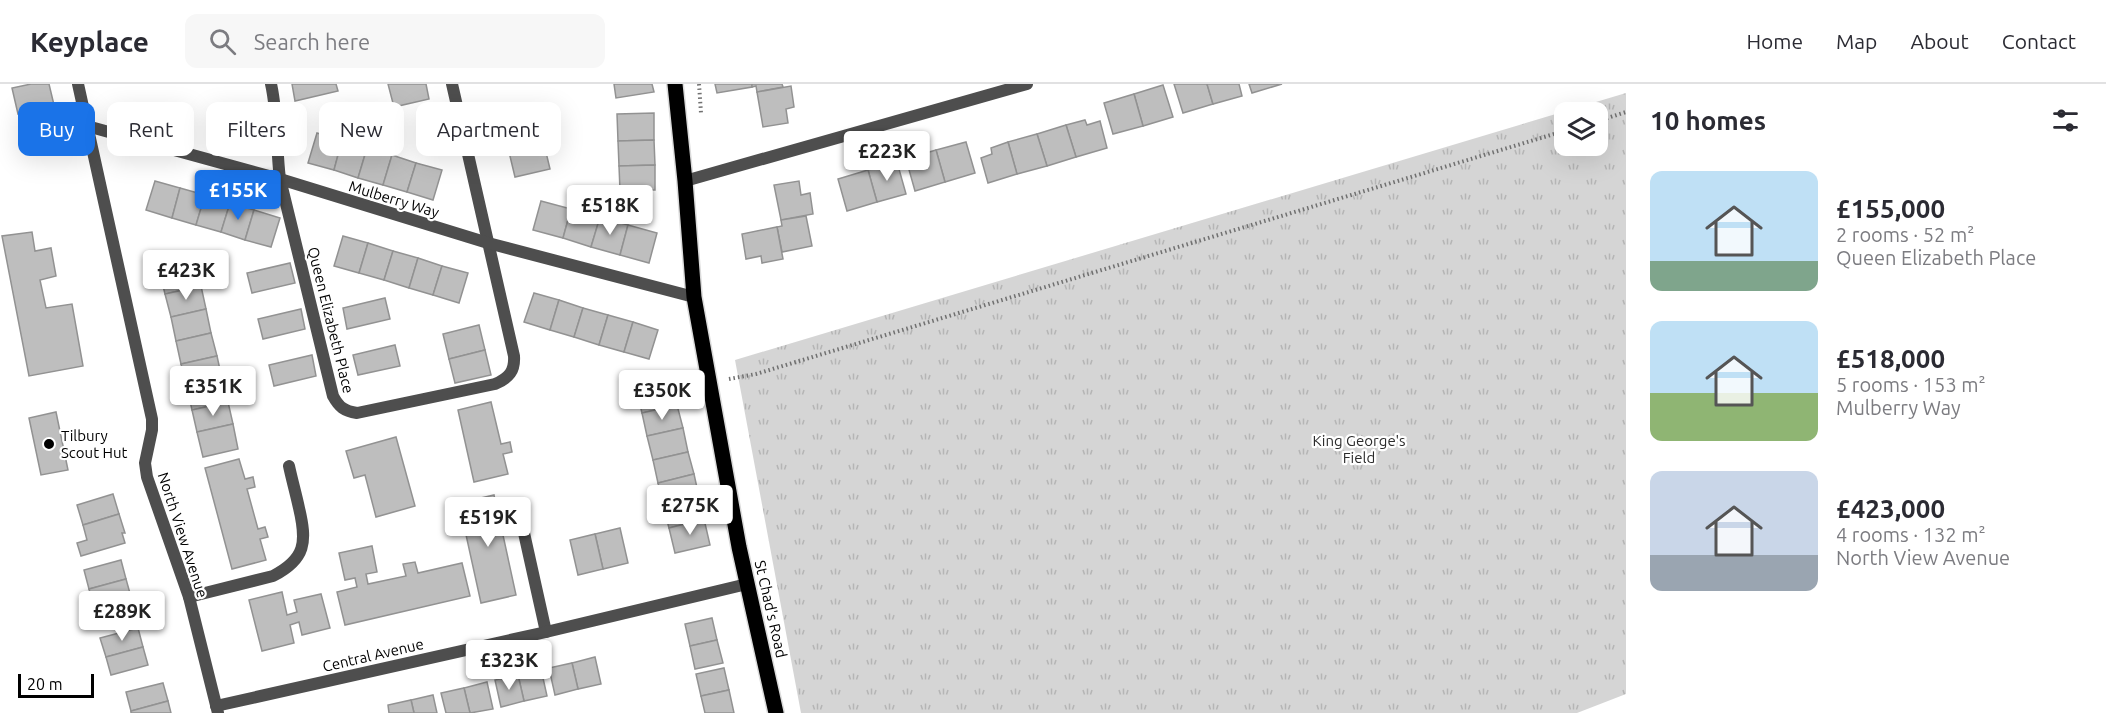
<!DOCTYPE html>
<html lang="en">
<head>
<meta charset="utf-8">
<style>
	body { margin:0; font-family:Ubuntu,sans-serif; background:#f7f7f7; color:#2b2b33; height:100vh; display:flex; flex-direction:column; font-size:22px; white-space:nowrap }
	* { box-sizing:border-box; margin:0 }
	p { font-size:20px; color:#7c7c81 }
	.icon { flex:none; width:33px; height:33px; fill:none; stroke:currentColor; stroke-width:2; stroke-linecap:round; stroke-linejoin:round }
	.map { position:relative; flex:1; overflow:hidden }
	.panel { display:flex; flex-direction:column; background:#fff; width:480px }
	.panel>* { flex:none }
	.guide { position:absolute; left:18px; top:18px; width:570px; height:54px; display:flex; gap:12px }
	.tools { position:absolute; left:1554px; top:18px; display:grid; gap:12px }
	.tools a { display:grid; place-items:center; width:54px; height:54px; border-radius:12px; background:#fff; box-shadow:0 6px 24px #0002; font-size:30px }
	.scale { position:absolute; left:18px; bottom:15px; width:76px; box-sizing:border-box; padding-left:6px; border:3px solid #000; border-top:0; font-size:16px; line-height:21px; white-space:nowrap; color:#000; -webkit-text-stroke:4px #fff; paint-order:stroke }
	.price { position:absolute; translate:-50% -51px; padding:0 14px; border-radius:6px; background:#fff; color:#222; font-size:20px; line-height:39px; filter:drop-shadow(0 2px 3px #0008) }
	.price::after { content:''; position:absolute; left:50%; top:36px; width:18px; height:14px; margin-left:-9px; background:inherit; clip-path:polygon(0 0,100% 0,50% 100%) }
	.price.selected { background:#1a73e8; color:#fff }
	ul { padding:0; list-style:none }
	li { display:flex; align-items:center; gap:18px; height:150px; padding:0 24px }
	li span { display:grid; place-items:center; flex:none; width:168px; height:120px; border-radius:12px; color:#555 }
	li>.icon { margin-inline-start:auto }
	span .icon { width:72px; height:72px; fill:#fffc; stroke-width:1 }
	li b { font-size:26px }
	h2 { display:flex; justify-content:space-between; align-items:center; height:72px; padding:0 24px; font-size:26px }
	.chip { padding:0 21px; border-radius:12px; background:#fff; box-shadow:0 6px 24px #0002; font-size:21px; line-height:54px }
	.chip.selected { background:#1a73e8; color:#fff }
	header { display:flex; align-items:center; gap:36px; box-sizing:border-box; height:84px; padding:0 30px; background:#fff; border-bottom:2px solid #e1e1e2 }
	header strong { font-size:28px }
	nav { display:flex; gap:33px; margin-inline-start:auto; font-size:21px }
	.search { width:420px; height:54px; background:#f7f7f7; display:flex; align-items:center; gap:15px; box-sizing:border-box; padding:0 21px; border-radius:12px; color:#7c7c81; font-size:22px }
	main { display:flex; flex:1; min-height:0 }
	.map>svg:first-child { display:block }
	.park { fill:url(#park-tufts); fill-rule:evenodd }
	.building { fill:#bebebe; stroke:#929292; stroke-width:1.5 }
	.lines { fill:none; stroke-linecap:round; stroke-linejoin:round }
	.primary-casing { stroke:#dbdbdb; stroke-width:18 }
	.path { stroke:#707070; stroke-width:4; stroke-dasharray:1.5 3; stroke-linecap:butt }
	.service { stroke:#4e4e4e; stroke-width:12 }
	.minor { stroke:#4e4e4e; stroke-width:12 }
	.primary { stroke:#000; stroke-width:15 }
	.poi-dot { fill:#000; stroke:#fff; stroke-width:2 }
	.labels { text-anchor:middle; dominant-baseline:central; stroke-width:4.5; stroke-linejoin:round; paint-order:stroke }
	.street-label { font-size:15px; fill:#000; stroke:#fff }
	.poi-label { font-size:15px; fill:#000; stroke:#fff; text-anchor:start }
	.park-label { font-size:15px; fill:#2c2c2c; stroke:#fff }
</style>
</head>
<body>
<header>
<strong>Keyplace</strong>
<div class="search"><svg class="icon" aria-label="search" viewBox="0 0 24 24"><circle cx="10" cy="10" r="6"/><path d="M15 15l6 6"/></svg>Search here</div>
<nav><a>Home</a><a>Map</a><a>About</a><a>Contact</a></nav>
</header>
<main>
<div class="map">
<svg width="1626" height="629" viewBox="0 0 1626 629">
	<defs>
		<pattern id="park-tufts" width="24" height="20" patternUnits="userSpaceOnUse" patternTransform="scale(1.5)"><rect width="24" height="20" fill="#d5d5d5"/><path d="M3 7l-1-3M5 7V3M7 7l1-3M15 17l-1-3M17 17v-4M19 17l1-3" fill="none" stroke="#b5b5b5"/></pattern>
	</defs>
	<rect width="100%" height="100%" fill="#fff"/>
	<!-- park -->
	<path class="park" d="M1626,9V610L1577,629H801L735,276ZM1564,28H1598V62H1564Z"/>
	<!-- building -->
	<g class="building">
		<path d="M31,0H49L54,21L18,30L12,4Z"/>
		<path d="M292,0H336L338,7L295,17Z"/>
		<path d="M388,0H426L429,15L394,23Z"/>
		<path d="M614,0H652L654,8L616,14Z"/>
		<path d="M715,0H752V3L717,9Z"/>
		<path d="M752,0H782L783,3L757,8L756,2L752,3Z"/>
		<path d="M1174,0H1207L1213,20L1183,29Z"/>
		<path d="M1207,0H1239L1242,12L1213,20Z"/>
		<path d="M1249,0H1282L1252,9Z"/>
		<path d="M1163,1L1173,33L1143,42L1134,10Z"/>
		<path d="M791,2L794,23L786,25L788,39L763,43L757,8Z"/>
		<path d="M1134,10L1143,42L1113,50L1104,19Z"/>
		<path d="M654,29V56L618,57L617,30Z"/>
		<path d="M539,35L544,60L509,68L503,43Z"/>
		<path d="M1085,36L1087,41L1100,37L1107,64L1076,73L1066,41Z"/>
		<path d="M1066,41L1076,73L1047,82L1037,50Z"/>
		<path d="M317,49L342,56L334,86L308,79Z"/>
		<path d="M1037,50L1047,82L1017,90L1008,58Z"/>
		<path d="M342,56L367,64L358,94L334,86Z"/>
		<path d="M654,56L655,81L619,82L618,57Z"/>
		<path d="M966,58L975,89L945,98L936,66Z"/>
		<path d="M1008,58L1017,90L988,99L981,74L992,70L991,64Z"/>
		<path d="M544,60L550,85L515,93L509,68Z"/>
		<path d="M367,64L392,71L383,101L358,94Z"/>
		<path d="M936,66L945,98L915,107L906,75Z"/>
		<path d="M392,71L416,79L407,108L383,101Z"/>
		<path d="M897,78L906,110L877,118L868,86Z"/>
		<path d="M416,79L442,86L433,116L407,108Z"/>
		<path d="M655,81V106H620L619,82Z"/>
		<path d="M868,86L877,118L847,127L838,95Z"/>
		<path d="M155,97L180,104L172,134L146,126Z"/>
		<path d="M799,97L801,111L810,109L813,130L781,136L774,101Z"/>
		<path d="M180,104L205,111L196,141L172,134Z"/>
		<path d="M205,111L230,119L221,148L196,141Z"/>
		<path d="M541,117L571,125L563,154L533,146Z"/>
		<path d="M230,119L254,126L245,156L221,148Z"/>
		<path d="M571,125L600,133L591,163L563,154Z"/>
		<path d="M254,126L280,134L271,163L245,156Z"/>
		<path d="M806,132L812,162L782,168L777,143L782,142L781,136Z"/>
		<path d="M600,133L628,141L620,171L591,163Z"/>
		<path d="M628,141L657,149L649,179L620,171Z"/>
		<path d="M777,143L783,175L762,179L761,172L746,175L742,150Z"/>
		<path d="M32,148L35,167L51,164L56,192L40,196L46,224L72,220L83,282L29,292L2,152Z"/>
		<path d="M343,152L368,159L359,189L334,182Z"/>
		<path d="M368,159L393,167L384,196L359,189Z"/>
		<path d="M393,167L418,174L409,204L384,196Z"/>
		<path d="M418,174L442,182L433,211L409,204Z"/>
		<path d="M195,177L201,202L165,210L159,185Z"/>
		<path d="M290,179L295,199L252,209L247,189Z"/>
		<path d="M442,182L468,189L459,219L433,211Z"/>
		<path d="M201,202L206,225L171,233L165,210Z"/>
		<path d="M534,209L559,216L550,246L524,238Z"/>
		<path d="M385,214L390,235L347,245L343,224Z"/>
		<path d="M559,216L583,224L574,253L550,246Z"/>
		<path d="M583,224L608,231L599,261L574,253Z"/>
		<path d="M206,225L211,249L176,257L171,233Z"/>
		<path d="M301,225L305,245L263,255L258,235Z"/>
		<path d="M608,231L633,238L624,268L599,261Z"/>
		<path d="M633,238L658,246L649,275L624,268Z"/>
		<path d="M479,241L485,266L449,275L443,250Z"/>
		<path d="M211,249L217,272L181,280L176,257Z"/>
		<path d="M395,261L400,282L358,291L353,271Z"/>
		<path d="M485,266L491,291L455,299L449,275Z"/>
		<path d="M312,271L316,292L274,302L269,281Z"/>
		<path d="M217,272L222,295L187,303L181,280Z"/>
		<path d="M222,295L228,318L192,326L187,303Z"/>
		<path d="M672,296L677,321L642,329L636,304Z"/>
		<path d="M228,318L233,340L197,348L192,326Z"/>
		<path d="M491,318L501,360L510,358L512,368L503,370L508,390L474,398L458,326Z"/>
		<path d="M677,321L683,344L647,352L642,329Z"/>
		<path d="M56,328L68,386L41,391L29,334Z"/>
		<path d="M233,340L238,365L203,373L197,348Z"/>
		<path d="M683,344L688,368L653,376L647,352Z"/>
		<path d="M396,353L415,422L376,433L365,391L354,394L346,367Z"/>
		<path d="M688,368L694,390L658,399L653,376Z"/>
		<path d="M239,375L245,395L253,393L255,403L247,405L258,445L265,443L268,453L260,455L266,476L232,485L205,384Z"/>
		<path d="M694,390L699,413L663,421L658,399Z"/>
		<path d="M113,410L119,430L83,441L77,421Z"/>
		<path d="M494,411L498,432L508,430L510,439L501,442L516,511L481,519L459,419Z"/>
		<path d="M699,413L704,435L669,444L663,421Z"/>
		<path d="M119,430L125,449H122L125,459L81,472L77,459L87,456L83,441Z"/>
		<path d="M704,435L710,461L675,469L669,444Z"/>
		<path d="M620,444L628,479L603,485L595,450Z"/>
		<path d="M595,450L603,485L578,491L570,456Z"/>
		<path d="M372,462L377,488L366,490L368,500L406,492L403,480L415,478L418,489L462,479L470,512L345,541L337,508L357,503L355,494L345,496L339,469Z"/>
		<path d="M121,476L126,495L89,505L84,486Z"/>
		<path d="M126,495L131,513L94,523L89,505Z"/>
		<path d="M282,508L287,531L297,528L294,516L321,510L330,544L302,551L299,538L290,541L294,559L262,567L249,516Z"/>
		<path d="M712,534L717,556L690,562L685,540Z"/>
		<path d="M138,544L143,563L106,573L100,554Z"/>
		<path d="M717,556L723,579L695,585L690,562Z"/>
		<path d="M143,563L148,581L111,591L106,573Z"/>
		<path d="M595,573L601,600L578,605L572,579Z"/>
		<path d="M572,579L578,605L555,611L549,584Z"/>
		<path d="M724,584L729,606L701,612L696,590Z"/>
		<path d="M541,585L547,612L524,617L518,591Z"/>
		<path d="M518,591L524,617L501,623L495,596Z"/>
		<path d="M487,598L493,625L470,629L464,604Z"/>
		<path d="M163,599L168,617L131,627L126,608Z"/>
		<path d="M464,604L470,629H446L441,609Z"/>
		<path d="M729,606L734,629H705L701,612Z"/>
		<path d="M433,611L437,629H414L411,616Z"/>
		<path d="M411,616L414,629H389L388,621Z"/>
		<path d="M168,617L171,629H131V627Z"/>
	</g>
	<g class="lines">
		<!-- primary casing -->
		<g class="primary-casing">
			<path id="primary" d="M675,0L685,97L694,213L739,463L776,629"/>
		</g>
		<!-- path -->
		<g class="path">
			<path d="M699,0L701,29"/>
			<path d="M1598,37L1626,28"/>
			<path d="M729,295L756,290L1564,47"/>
		</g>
		<!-- service -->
		<path class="service" d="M522,440L546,548"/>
		<!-- minor -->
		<g class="minor">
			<path d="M78,0L152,335V346L145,379L147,393L189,513L218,629"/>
			<path d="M271,0C278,31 276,64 280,95L333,312C339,323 344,327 357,329L495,300C509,294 515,287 514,272L452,0"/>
			<path d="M87,42L280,95L488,159L694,213"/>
			<path d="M685,97L1027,0"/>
			<path d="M189,513L273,492C306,475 307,458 299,424C296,410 292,396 289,382"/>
			<path d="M216,622L546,548L747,500"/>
		</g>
		<!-- primary -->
		<use href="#primary" class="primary"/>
	</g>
	<!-- markers -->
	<circle class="poi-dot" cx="49" cy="360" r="6"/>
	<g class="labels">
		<!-- street labels -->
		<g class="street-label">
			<text transform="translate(394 115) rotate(17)">Mulberry Way</text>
			<text transform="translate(331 236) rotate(76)">Queen Elizabeth Place</text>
			<text transform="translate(183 451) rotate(72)">North View Avenue</text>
			<text transform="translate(771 525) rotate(77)">St Chad's Road</text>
			<text transform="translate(373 571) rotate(-13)">Central Avenue</text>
		</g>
		<!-- poi labels -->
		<g class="poi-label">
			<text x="61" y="351">Tilbury<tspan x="61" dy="17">Scout Hut</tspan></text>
		</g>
		<!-- park labels -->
		<g class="park-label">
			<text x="1359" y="356">King George's<tspan x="1359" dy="17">Field</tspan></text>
		</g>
	</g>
</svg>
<div class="tools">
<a><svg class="icon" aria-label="layers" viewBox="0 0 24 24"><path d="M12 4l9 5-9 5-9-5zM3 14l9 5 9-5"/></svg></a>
</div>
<div class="scale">20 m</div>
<b class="price" style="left:887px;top:98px">£223K</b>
<b class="price selected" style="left:238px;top:137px">£155K</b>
<b class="price" style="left:610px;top:152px">£518K</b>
<b class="price" style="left:186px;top:217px">£423K</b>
<b class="price" style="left:213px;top:333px">£351K</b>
<b class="price" style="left:662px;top:337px">£350K</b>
<b class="price" style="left:690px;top:452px">£275K</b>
<b class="price" style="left:488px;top:464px">£519K</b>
<b class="price" style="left:122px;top:558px">£289K</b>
<b class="price" style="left:509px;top:607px">£323K</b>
<div class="guide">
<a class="chip selected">Buy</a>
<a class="chip">Rent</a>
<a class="chip">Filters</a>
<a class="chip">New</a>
<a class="chip">Apartment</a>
</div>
</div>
<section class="panel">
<h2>10 homes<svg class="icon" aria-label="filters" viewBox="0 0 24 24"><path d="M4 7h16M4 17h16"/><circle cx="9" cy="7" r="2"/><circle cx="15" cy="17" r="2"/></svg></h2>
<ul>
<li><span style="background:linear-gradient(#bfe0f5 75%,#7fa58c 0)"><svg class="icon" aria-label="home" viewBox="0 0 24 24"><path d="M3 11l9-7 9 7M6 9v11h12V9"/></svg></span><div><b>£155,000</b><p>2 rooms · 52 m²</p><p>Queen Elizabeth Place</p></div></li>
<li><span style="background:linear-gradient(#bfe0f5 60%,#8fb573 0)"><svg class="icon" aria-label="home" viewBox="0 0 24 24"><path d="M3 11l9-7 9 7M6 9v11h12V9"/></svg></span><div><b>£518,000</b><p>5 rooms · 153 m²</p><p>Mulberry Way</p></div></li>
<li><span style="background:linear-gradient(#c9d6e8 70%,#9aa5b1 0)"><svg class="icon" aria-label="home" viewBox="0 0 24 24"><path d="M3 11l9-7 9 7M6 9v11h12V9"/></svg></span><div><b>£423,000</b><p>4 rooms · 132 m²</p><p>North View Avenue</p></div></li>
</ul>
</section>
</main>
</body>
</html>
